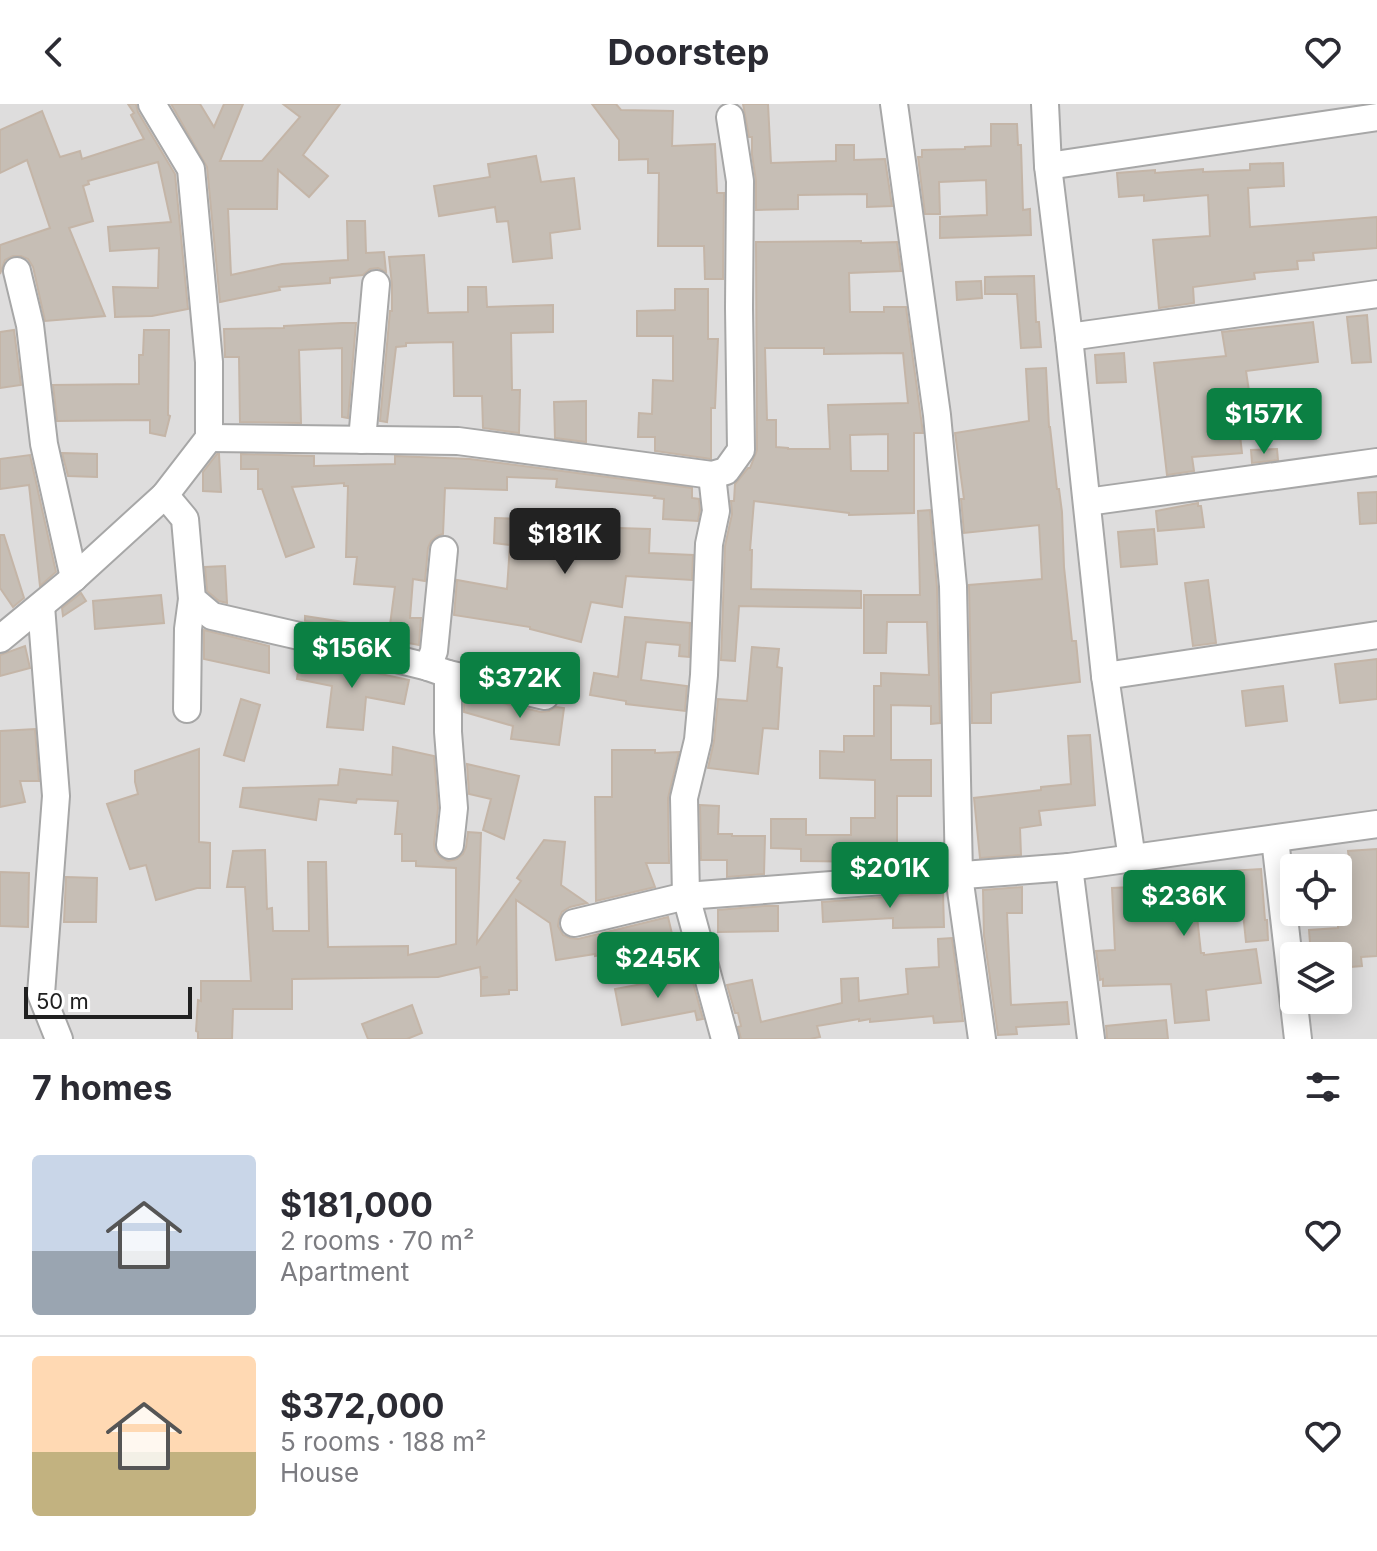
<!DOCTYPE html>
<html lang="en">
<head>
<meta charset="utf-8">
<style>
	body { margin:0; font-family:Inter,sans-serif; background:#f2f2f3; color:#2b2b33; height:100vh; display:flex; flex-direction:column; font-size:30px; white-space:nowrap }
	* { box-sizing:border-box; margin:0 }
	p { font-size:26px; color:#7c7c81 }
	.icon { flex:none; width:44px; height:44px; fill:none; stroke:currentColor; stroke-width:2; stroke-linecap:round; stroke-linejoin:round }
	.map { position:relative; height:935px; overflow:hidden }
	.drawer { display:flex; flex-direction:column; background:#fff; flex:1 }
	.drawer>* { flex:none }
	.fabs { position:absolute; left:1280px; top:750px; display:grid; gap:16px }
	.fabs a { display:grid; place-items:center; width:72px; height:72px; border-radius:8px; background:#fff; box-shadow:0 4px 20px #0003; font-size:40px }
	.scale { position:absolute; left:24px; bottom:20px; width:168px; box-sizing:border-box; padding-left:8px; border:4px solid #202020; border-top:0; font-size:22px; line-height:28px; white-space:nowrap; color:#202020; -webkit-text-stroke:6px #fff; paint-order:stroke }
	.price { position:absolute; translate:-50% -68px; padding:0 18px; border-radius:8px; background:#0b8043; color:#fff; font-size:26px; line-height:52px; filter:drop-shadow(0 2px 4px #0008) }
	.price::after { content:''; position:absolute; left:50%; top:48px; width:24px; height:18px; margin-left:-12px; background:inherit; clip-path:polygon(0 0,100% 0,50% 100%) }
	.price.active { background:#222; color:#fff }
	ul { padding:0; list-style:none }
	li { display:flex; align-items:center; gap:24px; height:200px; padding:0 32px }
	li+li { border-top:2px solid #e1e1e2 }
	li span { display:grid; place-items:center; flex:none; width:224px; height:160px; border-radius:8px; color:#555 }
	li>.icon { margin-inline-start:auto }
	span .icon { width:96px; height:96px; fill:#fffc; stroke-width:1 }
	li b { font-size:34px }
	h2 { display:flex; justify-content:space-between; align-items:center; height:96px; padding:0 32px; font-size:34px }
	header { display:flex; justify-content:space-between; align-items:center; height:104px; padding:0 32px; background:#fff; font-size:36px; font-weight:700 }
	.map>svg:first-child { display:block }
	.residential { fill:#dedddd; fill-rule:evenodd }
	.building { fill:#c6beb5; stroke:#c4b5a7; stroke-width:2; fill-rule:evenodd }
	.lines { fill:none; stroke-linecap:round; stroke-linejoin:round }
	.minor-casing { stroke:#a7a7a7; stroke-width:30 }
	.minor { stroke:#fff; stroke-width:26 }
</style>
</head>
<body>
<header><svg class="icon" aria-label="back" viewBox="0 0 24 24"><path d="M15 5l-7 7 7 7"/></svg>Doorstep<svg class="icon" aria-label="heart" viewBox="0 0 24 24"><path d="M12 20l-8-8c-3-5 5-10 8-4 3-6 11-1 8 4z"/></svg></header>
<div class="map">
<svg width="1377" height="935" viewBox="0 0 1377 935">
	<rect width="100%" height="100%" fill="#f1eee6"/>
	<!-- residential -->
	<path class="residential" d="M0,0H1377V935H0ZM1294,764H1338V808H1294ZM1294,852H1338V896H1294Z"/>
	<!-- building -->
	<g class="building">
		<path d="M128,0H136L138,8L175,70L188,205L152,212L115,213V211L113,183L158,184L159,144L110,147L108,123L171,118L158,58L88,77L89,80L83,82L93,117L69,124L105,212L45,217L33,163L28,155L21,152H13L5,156L0,170V141L50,124L27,56L0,69V26L42,7L60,53L80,47L82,55L144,35L131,11L134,9Z"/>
		<path d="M171,0H200L214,23L224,0H243L220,57H262L300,13L283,0H340L303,51L328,72L309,93L278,66L277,105H228L231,171L282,160L348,156L347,117H365L366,149L384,148L386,168L378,164L370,165L363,171L330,174V179L279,183L280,186L220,198L207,63Z"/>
		<path d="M592,0H616L621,6L673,7L672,42L715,40L717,89H724L723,175H705L704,142H658L659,69H648V55L619,56V36Z"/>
		<path d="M743,0H768L771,59L836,57V41H854V56L885,55L892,102L867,103V90L798,91V105L756,106V77L752,51V33H749Z"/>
		<path d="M991,20H1017L1018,41H1021L1023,106L1030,105L1031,131L940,134V113L987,111L986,76L939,78L940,110H925L918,53H922V46L965,45V43L991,42Z"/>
		<path d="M536,52L541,78L574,74L580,125L550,129L552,154L513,158L508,117L497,118L495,103L439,112L434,82L490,73L488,60Z"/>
		<path d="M1283,59L1284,82L1248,84L1250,123L1377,113V144L1313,149L1314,156L1297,157L1298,165L1254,169L1255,175L1193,183L1194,199L1159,204L1153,136L1210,132L1208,91L1144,97V91L1119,93L1117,69L1155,66V69L1203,65V68L1250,66V60Z"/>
		<path d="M861,137V139L897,138L901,167L849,169L850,208H884V203H906L923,329H914V409L849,411V409L754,397L750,446H752L751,485L861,487V504L739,502L735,557L721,556L725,442L732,410L731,397H734L735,380L748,364H750L757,346L756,138ZM765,244H824V250L903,249L908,299L828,301L830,345H788V344L776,343V316H767ZM888,330V367H851L850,331Z"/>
		<path d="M424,151L428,209L468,208V183H486L487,203L553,201V228L511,229L512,286H520L519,329L483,324L482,292H454L453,238L406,239V242L396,243L387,318L380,317L390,207H392V181L389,153Z"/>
		<path d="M1034,172L1036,218H1039L1041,243L1021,244L1017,190H985V173Z"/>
		<path d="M981,177L982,194L957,196L956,178Z"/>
		<path d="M675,185H708V235H718L715,304H711V355L655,347V333H638L639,309L652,310L653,276L673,277V232H637V207L675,206Z"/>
		<path d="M1367,211L1371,258L1352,259L1347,213Z"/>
		<path d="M1313,218L1318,258L1246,267L1250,294L1236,296L1242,349L1192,353L1194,367L1167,371L1154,259L1226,252L1222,228Z"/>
		<path d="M342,219H356L348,314L342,313V244L299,246L301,319L240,318L239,253H225L224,225L284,224V222Z"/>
		<path d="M14,226L21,281L0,284V228Z"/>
		<path d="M144,226H169L168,311L170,312L165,332L150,329V316L57,317L53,281L139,280V251H143Z"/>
		<path d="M1124,249L1126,278L1097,279L1095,251Z"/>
		<path d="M1046,264L1049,323H1050L1057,385H1059L1062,408L1064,463L1072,537H1076L1080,578L991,589V619H972L969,481L1042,475L1039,421L964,429L961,395H964L955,329L1029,317L1026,265Z"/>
		<path d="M586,297V338L555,334L554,298Z"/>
		<path d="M1277,345L1278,356L1252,359L1251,346Z"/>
		<path d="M62,349L97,350V373L68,372Z"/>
		<path d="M217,350H219L221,388L203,387V368Z"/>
		<path d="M241,350L314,352V362L395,360V352L470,355L692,384V394L699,395L700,406L698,417L663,415L664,395L654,394L655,392L556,383L557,375L507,373V386L445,384L443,430L437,432L431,437L428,444L425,477L413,475L410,514H421L419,541L414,540L388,536L395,483L354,480L357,453H346L348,382H344V379L292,383L314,443L286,453L262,385H258V365H241Z"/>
		<path d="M30,351L56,468L40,482L29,381L0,385V355Z"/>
		<path d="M1377,388V419L1360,420L1358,389Z"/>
		<path d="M1198,399V402H1201L1204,423L1158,427L1156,407Z"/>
		<path d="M930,406L937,483L940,619L931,620V602L891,601V656H931V692H897V752L936,751V757L881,761V758L801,757V745L771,744V715H806V731H851V714H875V676L820,674V647L844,648V632H874V582H881V569L929,571L927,518H887L886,549H864V491H920L918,407Z"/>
		<path d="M495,414L543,416V432L585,435L586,423L650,425L649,449L693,451L692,476L626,472L622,503L591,498L581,538L530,525V523L454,511L457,476L507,485L510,441L494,439Z"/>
		<path d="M1154,425L1157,460L1121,463L1118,428Z"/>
		<path d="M0,431H4L24,494L13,503L0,484Z"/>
		<path d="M225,462L227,499L219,497L207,487L205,463Z"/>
		<path d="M1208,476L1216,539L1193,542L1185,479Z"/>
		<path d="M81,489L86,497L63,512L62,504Z"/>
		<path d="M161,491L164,519L95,525L93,497Z"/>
		<path d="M305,512L351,519L350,527L305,517Z"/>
		<path d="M625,513L690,519L689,553L679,552L680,541L646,538L641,576L687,582L685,607L626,600V597L590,591L594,569L618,573Z"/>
		<path d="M204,526L269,542V569L204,555Z"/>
		<path d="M25,542L30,564L0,572V551Z"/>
		<path d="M752,543L779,545L777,563L782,564L778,625L763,624L758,670L708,664L714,637L718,595L747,597Z"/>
		<path d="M300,553L409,576L404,600L366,593L363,626L327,623L332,582L297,575Z"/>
		<path d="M473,553L532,568L531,572L471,559Z"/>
		<path d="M1377,555V595L1340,599L1335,560Z"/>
		<path d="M1283,582L1287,617L1246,622L1242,587Z"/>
		<path d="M464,590L541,608L549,607L556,603L564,604L559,641L511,635L513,622L464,608Z"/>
		<path d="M241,595L260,601L244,657L224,651Z"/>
		<path d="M35,625L39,677H20L25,698L0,703V627Z"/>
		<path d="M1090,631L1095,701L1039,707L1041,721L1020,724L1021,751L980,754L974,694L1041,686V683L1071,680L1068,632Z"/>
		<path d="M393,643L434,652L438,704L434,740L435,747L440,753L448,757L457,755L463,750L466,743L468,728L481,729L477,839L521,777L517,774L544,736L565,738L561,781L587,799L570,803L562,808L559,815L558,822L563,831L570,834L578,835L668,813L672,830L625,839L626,846L595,852V850L556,856L550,819L516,796L517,886H509V890L481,892V875L488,873H481L480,863L438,873L292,875V905H233L232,935H198V928L196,927L198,896L201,897V877H251L245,783H227L233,747L265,746L267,805L272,804L273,827H309L308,758H326L328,843L408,842V851L456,840V764L416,762V757H402V730H395L398,697L357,695L356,699L319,695L316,716L240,703L243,684L338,681L340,665L392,671Z"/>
		<path d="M199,645V738L210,739V784H197L156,796L146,761L130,765L107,700L138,690L135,678V667Z"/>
		<path d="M612,646H655V649L679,648L668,694L669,759H646L655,783L596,797L595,693H612Z"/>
		<path d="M467,660L519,672L504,735L483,726L491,695L469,690Z"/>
		<path d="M700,701L719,702L718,730H732V732H765L764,770L727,773V756H701Z"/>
		<path d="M1377,745V852L1361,853L1362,862L1338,864V852H1311L1309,826L1338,824V756L1349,755L1348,747Z"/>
		<path d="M1261,765L1265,816H1267L1268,836L1246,838L1243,809L1197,812L1201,849H1204V851L1256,845L1261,879L1206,886L1209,916L1175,919L1171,880L1103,882V875L1100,876L1096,847L1115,846L1112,784L1178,781L1177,770Z"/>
		<path d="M0,768L29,769L28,823L0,822Z"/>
		<path d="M66,773L97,774L96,818H64Z"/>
		<path d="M1022,783V809H1007L1011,901L1067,898L1069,920L1016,923L1017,930L998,931L984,832L983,786Z"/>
		<path d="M937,789H943L944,823L893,824V814L823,818L822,798Z"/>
		<path d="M764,802H778V827L718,828V806Z"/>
		<path d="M952,834L963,917L934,919L933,912L870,918V915L859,917V915L817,922L820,933L810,935H741L738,923L741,922L738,909H735L727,881L752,876L761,918L842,899L841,875L858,874L859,897L908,890L906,865L939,863L938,835Z"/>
		<path d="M691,871L703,915L697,916L695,907L622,921L615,885Z"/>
		<path d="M412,901L422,929L407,935H368L362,920Z"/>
		<path d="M1166,916L1168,935H1107L1106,922Z"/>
	</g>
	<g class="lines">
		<!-- minor casing -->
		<g class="minor-casing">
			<g id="minor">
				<path d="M894,0L937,311L953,482L959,772L982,935"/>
				<path d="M1045,0L1048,62L1069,233L1105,572L1132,755"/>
				<path d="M1048,62L1377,13"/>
				<path d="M17,167L30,221L44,340L74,474"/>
				<path d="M1069,233L1377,190"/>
				<path d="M209,334L458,337L712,371L726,367L741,346L739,204L740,77L730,13"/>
				<path d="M362,336L376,180"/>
				<path d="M712,371L716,407L709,440L704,571L698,636L684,694L686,792L725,935"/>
				<path d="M165,391L185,415L192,495L212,512L360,546L428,563L448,570V628L454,704L450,741"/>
				<path d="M1087,398L1377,358"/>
				<path d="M41,502L56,692L41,890L59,935"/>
				<path d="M0,535L74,474L165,391L209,334V258L191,65L152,0"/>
				<path d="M428,563L434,547L444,446"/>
				<path d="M448,570L545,592"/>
				<path d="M1105,572L1377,531"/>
				<path d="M187,605L188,525L192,495"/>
				<path d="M1275,735L1298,935"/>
				<path d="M1069,763L1091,935"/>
				<path d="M574,819L686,792L1069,763L1377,720"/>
			</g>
		</g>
		<!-- minor -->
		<use href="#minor" class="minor"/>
	</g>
</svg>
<div class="fabs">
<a><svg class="icon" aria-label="locate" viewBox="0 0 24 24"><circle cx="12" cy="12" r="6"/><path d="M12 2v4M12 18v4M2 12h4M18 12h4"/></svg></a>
<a><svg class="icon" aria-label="layers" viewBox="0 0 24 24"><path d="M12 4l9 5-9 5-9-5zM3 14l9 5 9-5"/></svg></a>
</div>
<div class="scale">50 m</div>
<b class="price" style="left:1264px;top:352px">$157K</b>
<b class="price active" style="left:565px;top:472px">$181K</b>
<b class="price" style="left:352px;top:586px">$156K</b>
<b class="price" style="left:520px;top:616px">$372K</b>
<b class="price" style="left:890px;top:806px">$201K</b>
<b class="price" style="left:1184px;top:834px">$236K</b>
<b class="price" style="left:658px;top:896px">$245K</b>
</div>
<section class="drawer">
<h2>7 homes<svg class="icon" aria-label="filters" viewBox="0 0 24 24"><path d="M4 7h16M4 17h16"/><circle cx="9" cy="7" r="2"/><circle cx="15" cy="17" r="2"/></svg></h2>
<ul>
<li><span style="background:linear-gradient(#c9d6e8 60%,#9aa5b1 0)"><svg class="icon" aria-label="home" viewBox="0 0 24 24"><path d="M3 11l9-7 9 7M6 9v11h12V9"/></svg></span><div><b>$181,000</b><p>2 rooms · 70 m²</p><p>Apartment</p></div><svg class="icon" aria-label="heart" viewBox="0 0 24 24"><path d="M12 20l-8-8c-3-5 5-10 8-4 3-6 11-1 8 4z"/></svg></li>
<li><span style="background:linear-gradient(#ffd9b3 60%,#c2b280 0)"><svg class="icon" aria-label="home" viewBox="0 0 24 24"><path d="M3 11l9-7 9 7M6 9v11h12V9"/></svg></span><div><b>$372,000</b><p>5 rooms · 188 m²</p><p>House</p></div><svg class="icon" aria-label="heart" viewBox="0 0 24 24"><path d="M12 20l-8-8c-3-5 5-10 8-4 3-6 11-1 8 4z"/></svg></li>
</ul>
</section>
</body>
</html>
